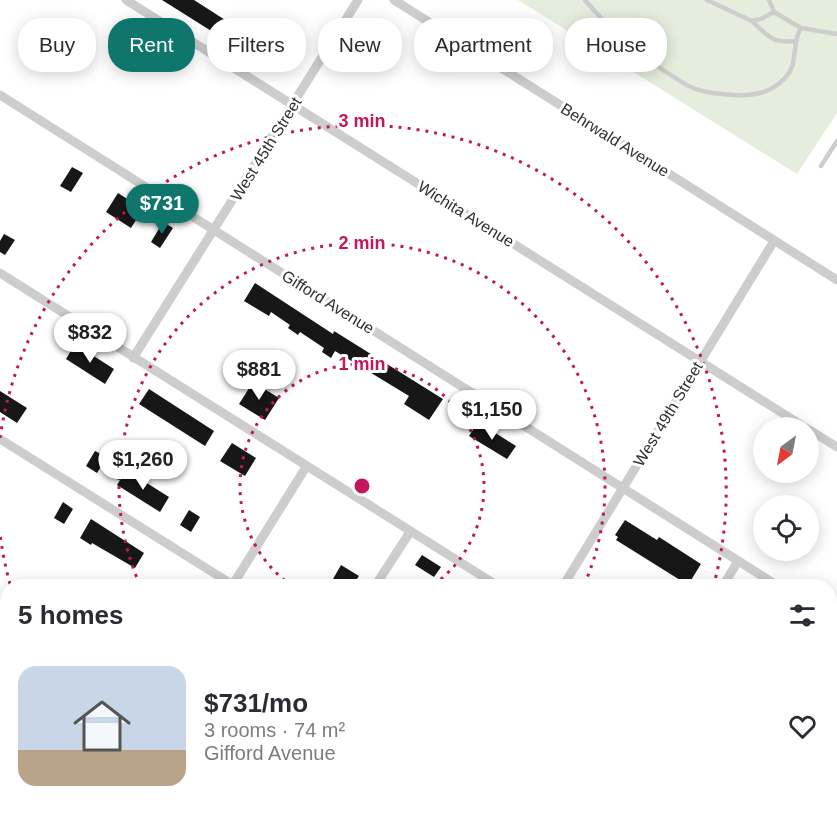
<!DOCTYPE html>
<html lang="en">
<head>
<meta charset="utf-8">
<style>
	body { margin:0; font-family:Helvetica,sans-serif; background:#f7f7f7; color:#2b2b33; height:100vh; display:flex; flex-direction:column; font-size:22px; white-space:nowrap }
	* { box-sizing:border-box; margin:0 }
	p { font-size:20px; color:#7c7c81 }
	.icon { flex:none; width:33px; height:33px; fill:none; stroke:currentColor; stroke-width:2; stroke-linecap:round; stroke-linejoin:round }
	.map { position:relative; flex:1; overflow:hidden }
	.panel { position:absolute; left:0px; top:579px; width:837px; height:234px; display:flex; flex-direction:column; background:#fff; border-radius:24px 24px 0 0; box-shadow:0 3px 15px #0003 }
	.panel>* { flex:none }
	.hud { position:absolute; left:18px; top:18px; width:801px; height:54px; display:flex; gap:12px }
	.needle { width:39px; rotate:212deg }
	.controls { position:absolute; left:753px; top:417px; display:grid; gap:12px }
	.controls a { display:grid; place-items:center; width:66px; height:66px; border-radius:50%; background:#fff; box-shadow:0 3px 15px #0003; font-size:30px }
	.price { position:absolute; translate:-50% -51px; padding:0 14px; border-radius:21px; background:#fff; color:#222; font-size:20px; line-height:39px; filter:drop-shadow(0 2px 3px #0008) }
	.price::after { content:''; position:absolute; left:50%; top:36px; width:18px; height:14px; margin-left:-9px; background:inherit; clip-path:polygon(0 0,100% 0,50% 100%) }
	.price.active { background:#0f766e; color:#fff }
	ul { padding:0; list-style:none }
	li { display:flex; align-items:center; gap:18px; height:150px; padding:0 18px }
	li+li { border-top:2px solid #e1e1e2 }
	li span { display:grid; place-items:center; flex:none; width:168px; height:120px; border-radius:18px; color:#555 }
	li>.icon { margin-inline-start:auto }
	span .icon { width:72px; height:72px; fill:#fffc; stroke-width:1 }
	li b { font-size:26px }
	h2 { display:flex; justify-content:space-between; align-items:center; height:72px; padding:0 18px; font-size:26px }
	.pill { padding:0 21px; border-radius:24px; background:#fff; box-shadow:0 3px 15px #0003; font-size:21px; line-height:54px }
	.pill.active { background:#0f766e; color:#fff }
	.map>svg:first-child { display:block }
	.green { fill:#e5eedd }
	.building { fill:#171717 }
	.lines { fill:none; stroke-linecap:round; stroke-linejoin:round }
	.lane { stroke:#cdcdcd; stroke-width:4.5 }
	.street { stroke:#cdcdcd; stroke-width:9 }
	.ring { fill:none; stroke:#c2185b; stroke-width:3; stroke-dasharray:3 6 }
	.labels { text-anchor:middle; dominant-baseline:central; stroke-width:6; stroke-linejoin:round; paint-order:stroke }
	.street-label { font-size:16px; fill:#303030; stroke:#fff }
	.centre { fill:#c2185b; stroke:#fff; stroke-width:3 }
	.ring-label { font-size:18px; text-anchor:middle; font-weight:bold; fill:#c2185b; stroke:#fff; stroke-width:6; stroke-linejoin:round; paint-order:stroke }
</style>
</head>
<body>
<div class="map">
<svg width="837" height="813" viewBox="0 0 837 813">
	<rect width="100%" height="100%" fill="#fff"/>
	<!-- green -->
	<path class="green" d="M518,0H837V113L797,174Z"/>
	<!-- building -->
	<g class="building">
		<path d="M162,0H194L233,25L224,39Z"/>
		<path d="M72,167L83,173L71,192L60,186Z"/>
		<path d="M118,193L143,209L131,228L106,212Z"/>
		<path d="M163,222L173,228L160,248L151,242Z"/>
		<path d="M4,234L15,240L5,255L0,252V241Z"/>
		<path d="M255,283L333,334L334,331L443,399L429,420L404,404L409,396L335,351L331,358L322,352L324,348L300,332L298,335L288,328L290,325L271,312L269,316L244,301Z"/>
		<path d="M75,344L114,369L105,384L66,359Z"/>
		<path d="M253,382L279,398L265,420L239,404Z"/>
		<path d="M149,389L214,431L205,446L139,404Z"/>
		<path d="M0,391L27,408L17,423L0,412Z"/>
		<path d="M478,422L516,446L507,459L469,436Z"/>
		<path d="M232,443L256,458L245,476L220,461Z"/>
		<path d="M95,451L107,457L97,473L86,466Z"/>
		<path d="M126,470L169,497L160,512L117,485Z"/>
		<path d="M63,502L73,509L64,524L54,518Z"/>
		<path d="M189,510L200,517L191,532L180,525Z"/>
		<path d="M91,519L144,553L135,568L92,543L91,545L80,538Z"/>
		<path d="M625,520L657,540L659,537L701,564L688,585L616,540L618,537L615,535Z"/>
		<path d="M422,555L441,567L434,577L415,565Z"/>
		<path d="M341,565L359,576L352,586H329Z"/>
	</g>
	<g class="lines">
		<!-- lane -->
		<g class="lane">
			<path d="M585,0C608,28 634,49 663,70C676,78 688,88 703,91C713,94 724,94 735,95C754,96 771,93 785,78C799,64 791,43 801,28"/>
			<path d="M707,0L752,21"/>
			<path d="M769,0L774,12L801,28L837,34"/>
			<path d="M774,12L761,19L752,21C768,36 772,44 796,41"/>
			<path d="M821,166L837,141"/>
		</g>
		<!-- street -->
		<g class="street">
			<path d="M126,0L806,428"/>
			<path d="M394,0L837,280"/>
			<path d="M0,95L778,586"/>
			<path d="M0,273L498,586"/>
			<path d="M133,358L358,0"/>
			<path d="M808,429L837,447"/>
			<path d="M0,439L233,585"/>
			<path d="M232,586L306,467"/>
			<path d="M375,586L410,532"/>
			<path d="M563,586L774,241"/>
			<path d="M723,586L738,561"/>
			<path d="M0,614L8,619"/>
			<path d="M830,618L837,623"/>
			<path d="M830,670L837,658"/>
			<path d="M9,806L21,813"/>
			<path d="M320,806L332,813"/>
			<path d="M92,813L97,806"/>
			<path d="M233,813L238,806"/>
			<path d="M422,813L427,806"/>
			<path d="M582,813L587,806"/>
			<path d="M740,813L744,806"/>
		</g>
	</g>
	<!-- distance rings -->
	<g class="ring">
		<path d="M292 586A122 122 0 1 1 432 586"/>
		<path d="M140 585A243 243 0 1 1 584 585"/>
		<path d="M10 584A365 365 0 0 1 0 534M0 438A365 365 0 1 1 714 584"/>
	</g>
	<g class="labels">
		<!-- street labels -->
		<g class="street-label">
			<text transform="translate(615 140) rotate(32)">Behrwald Avenue</text>
			<text transform="translate(266 149) rotate(-58)">West 45th Street</text>
			<text transform="translate(466 214) rotate(32)">Wichita Avenue</text>
			<text transform="translate(328 302) rotate(32)">Gifford Avenue</text>
			<text transform="translate(668 414) rotate(-59)">West 49th Street</text>
		</g>
	</g>
	<circle cx="362" cy="486" r="9" class="centre"/>
	<g class="ring-label">
		<text x="362" y="127">3 min</text>
		<text x="362" y="249">2 min</text>
		<text x="362" y="370">1 min</text>
	</g>
</svg>
<div class="controls">
<a><svg class="needle" viewBox="-14 -14 28 28"><path d="M0-13l5 13h-10z" fill="#e53935"/><path d="M0 13l5-13h-10z" fill="#7c7c81"/></svg></a>
<a><svg class="icon" aria-label="locate" viewBox="0 0 24 24"><circle cx="12" cy="12" r="6"/><path d="M12 2v4M12 18v4M2 12h4M18 12h4"/></svg></a>
</div>
<b class="price active" style="left:162px;top:235px">$731</b>
<b class="price" style="left:90px;top:364px">$832</b>
<b class="price" style="left:259px;top:401px">$881</b>
<b class="price" style="left:492px;top:441px">$1,150</b>
<b class="price" style="left:143px;top:491px">$1,260</b>
<div class="hud">
<a class="pill">Buy</a>
<a class="pill active">Rent</a>
<a class="pill">Filters</a>
<a class="pill">New</a>
<a class="pill">Apartment</a>
<a class="pill">House</a>
</div>
<section class="panel">
<h2>5 homes<svg class="icon" aria-label="filters" viewBox="0 0 24 24"><path d="M4 7h16M4 17h16"/><circle cx="9" cy="7" r="2"/><circle cx="15" cy="17" r="2"/></svg></h2>
<ul>
<li><span style="background:linear-gradient(#c9d6e8 70%,#b9a48a 0)"><svg class="icon" aria-label="home" viewBox="0 0 24 24"><path d="M3 11l9-7 9 7M6 9v11h12V9"/></svg></span><div><b>$731/mo</b><p>3 rooms · 74 m²</p><p>Gifford Avenue</p></div><svg class="icon" aria-label="heart" viewBox="0 0 24 24"><path d="M12 20l-8-8c-3-5 5-10 8-4 3-6 11-1 8 4z"/></svg></li>
</ul>
</section>
</div>
</body>
</html>
